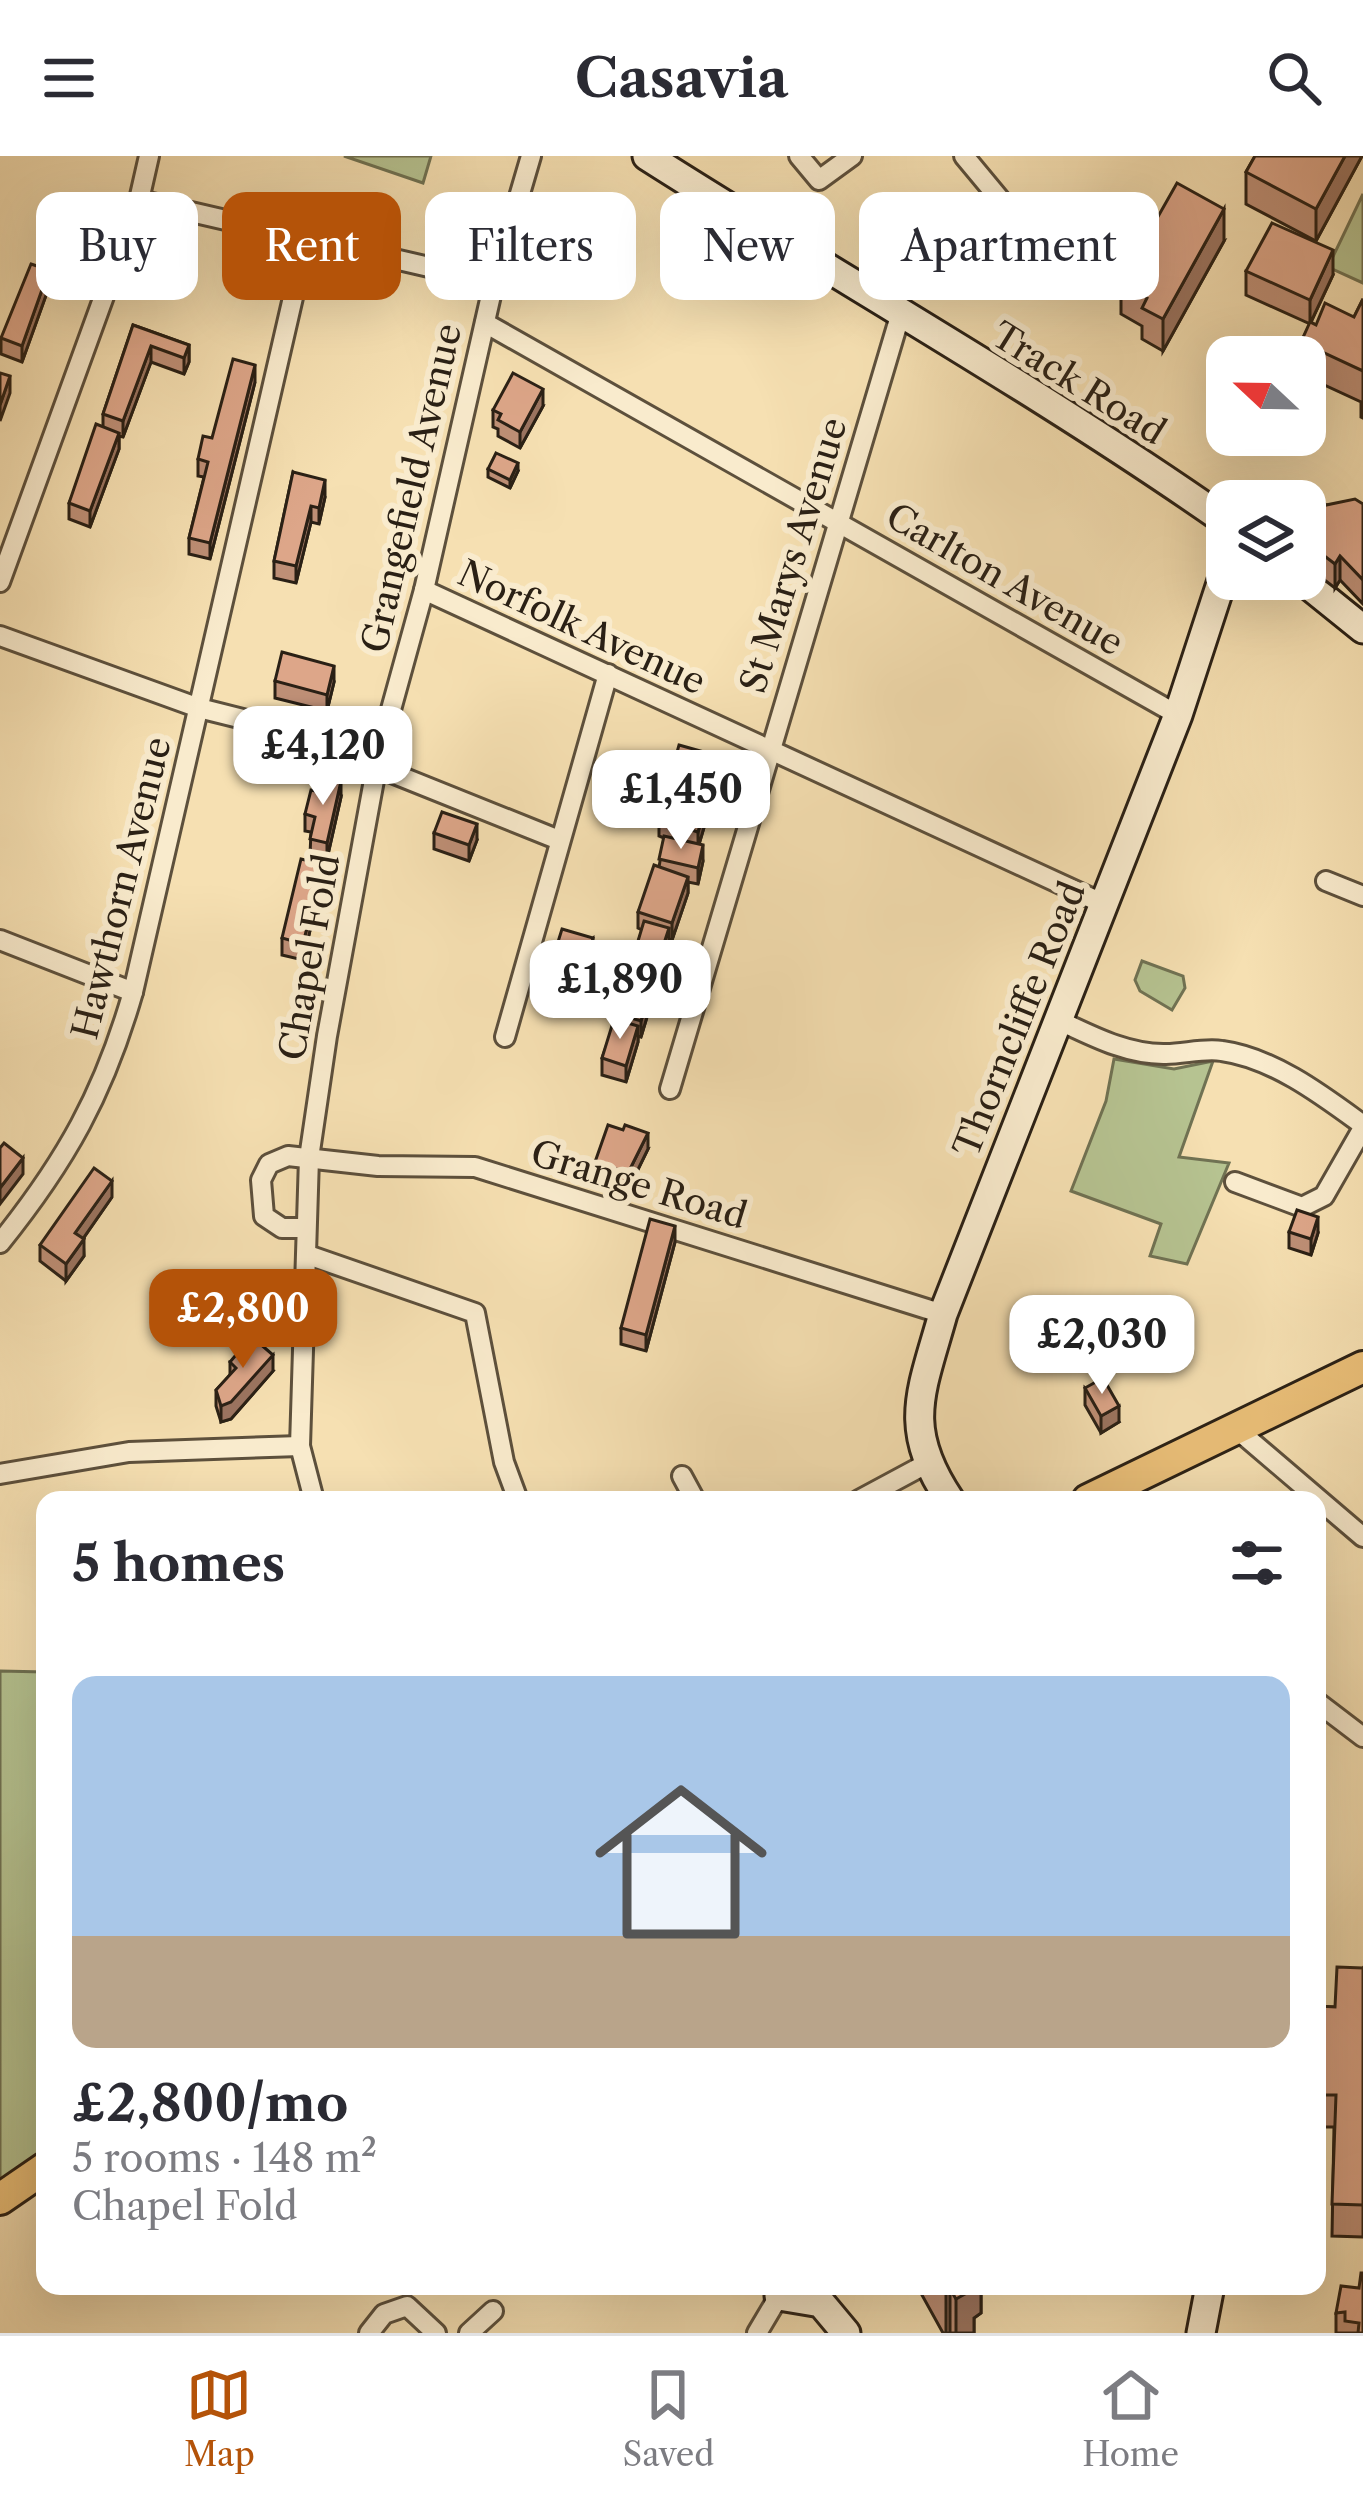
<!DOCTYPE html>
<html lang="en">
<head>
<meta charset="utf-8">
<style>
	body { margin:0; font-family:"Libre Caslon Text",serif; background:#f7f7f7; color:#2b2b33; height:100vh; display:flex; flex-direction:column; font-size:45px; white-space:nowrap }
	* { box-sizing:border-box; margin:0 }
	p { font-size:39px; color:#7c7c81 }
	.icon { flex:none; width:66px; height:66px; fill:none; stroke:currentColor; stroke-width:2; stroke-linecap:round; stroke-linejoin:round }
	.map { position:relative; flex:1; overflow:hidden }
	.panel { position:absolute; left:36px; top:1335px; width:1290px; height:804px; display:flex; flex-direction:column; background:#fff; border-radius:24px; box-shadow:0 12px 48px #0002 }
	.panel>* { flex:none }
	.guide { position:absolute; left:36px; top:36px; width:1293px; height:108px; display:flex; gap:24px }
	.needle { width:78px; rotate:292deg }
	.controls { position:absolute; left:1206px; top:180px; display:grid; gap:24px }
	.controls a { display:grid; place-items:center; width:120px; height:120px; border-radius:24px; background:#fff; box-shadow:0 12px 48px #0002; font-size:60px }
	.price { position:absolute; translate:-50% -102px; padding:0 27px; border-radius:24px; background:#fff; color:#222; font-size:39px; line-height:78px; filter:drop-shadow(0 3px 6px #0008) }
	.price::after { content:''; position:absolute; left:50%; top:72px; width:36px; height:27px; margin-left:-18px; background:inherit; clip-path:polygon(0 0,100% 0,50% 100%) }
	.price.active { background:#b45309; color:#fff }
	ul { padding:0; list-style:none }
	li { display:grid; align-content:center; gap:24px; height:636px; padding:0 36px }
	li+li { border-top:3px solid #e1e1e2 }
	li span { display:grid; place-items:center; height:372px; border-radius:24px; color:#555 }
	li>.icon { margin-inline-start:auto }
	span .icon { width:216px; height:216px; fill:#fffc; stroke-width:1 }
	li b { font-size:51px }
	h2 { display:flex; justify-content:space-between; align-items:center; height:144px; padding:0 36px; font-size:51px }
	.tag { padding:0 42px; border-radius:24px; background:#fff; box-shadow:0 12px 48px #0002; font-size:42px; line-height:108px }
	.tag.active { background:#b45309; color:#fff }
	header { display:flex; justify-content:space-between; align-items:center; height:156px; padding:0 36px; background:#fff; font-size:54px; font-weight:800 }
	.dock { display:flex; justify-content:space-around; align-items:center; height:168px; border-top:3px solid #e1e1e2; background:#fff; font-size:33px; color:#7c7c81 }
	.dock a { display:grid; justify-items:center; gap:6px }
	.dock .active { color:#b45309 }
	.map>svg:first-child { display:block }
	.green { fill:#b6c391; stroke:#707253; stroke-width:3 }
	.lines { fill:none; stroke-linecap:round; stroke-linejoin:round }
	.street-casing { stroke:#5d503c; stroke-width:24 }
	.secondary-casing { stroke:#2a2015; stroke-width:33 }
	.primary-casing { stroke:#2a2015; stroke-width:36 }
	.street { stroke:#f9ebcd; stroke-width:18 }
	.secondary { stroke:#f9ebcd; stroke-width:27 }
	.primary { stroke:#ebc079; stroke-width:30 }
	.wall { fill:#be8f76; stroke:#2a2015; stroke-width:3 }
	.shaded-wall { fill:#9b7460; stroke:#2a2015; stroke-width:3 }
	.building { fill:#dda689; stroke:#2a2015; stroke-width:3 }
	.labels { text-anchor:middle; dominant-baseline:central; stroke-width:12; stroke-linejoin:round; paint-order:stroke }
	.street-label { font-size:36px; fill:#2a2015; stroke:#f9ebcd }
</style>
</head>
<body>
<header><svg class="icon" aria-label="menu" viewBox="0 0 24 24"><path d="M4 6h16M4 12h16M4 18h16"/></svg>Casavia<svg class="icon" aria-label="search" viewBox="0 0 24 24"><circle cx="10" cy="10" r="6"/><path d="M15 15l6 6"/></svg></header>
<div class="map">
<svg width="1363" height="2177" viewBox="0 0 1363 2177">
	<rect width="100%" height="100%" fill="#f6e0b2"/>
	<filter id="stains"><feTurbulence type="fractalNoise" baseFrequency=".00167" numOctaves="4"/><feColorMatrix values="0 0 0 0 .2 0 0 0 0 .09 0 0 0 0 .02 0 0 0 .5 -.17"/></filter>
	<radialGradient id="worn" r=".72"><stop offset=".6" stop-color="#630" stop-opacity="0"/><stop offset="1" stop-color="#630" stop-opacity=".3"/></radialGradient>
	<!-- green -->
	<g class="green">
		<path d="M344,0H431L423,27Z"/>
		<path d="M1363,38V127L1328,111Z"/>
		<path d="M1142,805L1183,820L1185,832L1172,854L1140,835L1135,824Z"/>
		<path d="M1114,903L1174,913L1213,905L1179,1001L1229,1007L1187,1108L1150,1100L1161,1068L1071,1035L1106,945Z"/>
		<path d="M0,1515L45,1516V2012L0,2043Z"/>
	</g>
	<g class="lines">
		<!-- street casing -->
		<g class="street-casing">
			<g id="street">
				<path d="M799,0L819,24L852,0"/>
				<path d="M964,0L1033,83"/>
				<path d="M139,44L494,126"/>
				<path d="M485,167L1178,559"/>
				<path d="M0,426L139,44L149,0"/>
				<path d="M424,434L1104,748"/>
				<path d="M0,480L199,552L379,597"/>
				<path d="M377,611L559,684"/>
				<path d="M1326,725L1363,740"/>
				<path d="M0,784L133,836"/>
				<path d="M1058,864C1092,880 1128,899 1166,898C1184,898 1204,892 1222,895C1273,902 1322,939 1363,969"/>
				<path d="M505,881L608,518"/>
				<path d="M670,933L900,160"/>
				<path d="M1235,1026L1302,1051L1324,1040L1363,972"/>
				<path d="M306,1072H282L264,1060L261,1024L269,1008L288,1000L378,1010L475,1011L943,1158"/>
				<path d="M0,1087C66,1005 104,937 133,836L306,85"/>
				<path d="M308,1099L475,1157L504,1306L518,1344"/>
				<path d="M1233,1270L1363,1381"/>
				<path d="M0,1318L129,1296L300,1290"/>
				<path d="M682,1320L695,1344"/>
				<path d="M314,1344L300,1290L309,1002L327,880L379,597L424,434L494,126L531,0"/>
				<path d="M859,1344L926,1308"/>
				<path d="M1317,1546L1363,1581"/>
				<path d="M369,2177L384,2158L407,2150L436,2177"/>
				<path d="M469,2177L493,2155"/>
				<path d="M757,2177L779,2140"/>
			</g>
		</g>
		<!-- secondary casing -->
		<g class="secondary-casing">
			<g id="secondary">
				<path d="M647,0C840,123 1040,235 1227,366"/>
				<path d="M1301,423L1363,473"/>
				<path d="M950,1344C901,1271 921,1237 943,1158L1178,559L1227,409"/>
				<path d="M780,2130L779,2140L821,2147L846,2177"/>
				<path d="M1201,2177L1210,2130"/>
			</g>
		</g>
		<!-- primary casing -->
		<g class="primary-casing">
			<g id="primary">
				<path d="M1088,1344L1363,1211"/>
				<path d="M0,2043L45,2012"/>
			</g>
		</g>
		<!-- street -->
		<use href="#street" class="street"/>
		<!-- secondary -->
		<use href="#secondary" class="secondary"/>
		<!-- primary -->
		<use href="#primary" class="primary"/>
	</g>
	<!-- wall -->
	<g class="wall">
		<path d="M1255,0H1362L1316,85L1246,48V16Z"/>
		<path d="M1224,85L1163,195L1142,183V170L1121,158V126Z"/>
		<path d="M1246,115L1333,119L1311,166L1316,169L1354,161L1363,143V262L1361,261V246L1305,220V201H1301V186L1310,168L1246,139Z"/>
		<path d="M49,131L22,206L1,198V182Z"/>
		<path d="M133,169L189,189V206L184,218L151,206L123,281L119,280V293L90,371L69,363V347L103,271V258Z"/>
		<path d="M255,226L210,403L189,398V382L204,321L198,320V303Z"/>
		<path d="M543,250L520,292L498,280V273L493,271V254Z"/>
		<path d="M488,313L518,315L510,332L488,321Z"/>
		<path d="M293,316L325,341L319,368L311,366L296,427L274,422V405Z"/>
		<path d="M1305,345L1326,349L1363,348V448L1340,424L1335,432L1310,413V401L1305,396Z"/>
		<path d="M275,525L334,526L327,555L275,542Z"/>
		<path d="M672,614L722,618L712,653L691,647V636L672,630Z"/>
		<path d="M341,641L327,703L310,699L311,676L305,675V658Z"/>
		<path d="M659,664L705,668L699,688L703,705L698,728L688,726V737L672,784L669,783L656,829L653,828V841L641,881L638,880V886L626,926L602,919V902L632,819V805L642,774L638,772V756L659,711L664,682L659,680Z"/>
		<path d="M434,677L477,684L469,705L434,693Z"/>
		<path d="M322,724L303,804L282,799V782Z"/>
		<path d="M593,782V799L590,809L583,807L572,842L548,834V818Z"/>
		<path d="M648,993L628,1034L595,1023V1006Z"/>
		<path d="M112,1041L83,1083L84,1100L66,1125L40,1105V1089Z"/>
		<path d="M1289,1076L1318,1077L1311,1099L1289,1092Z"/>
		<path d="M675,1086L646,1195L621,1188V1172Z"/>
		<path d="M230,1206L273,1215L231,1263L221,1266L216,1250V1234L230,1219Z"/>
		<path d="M1085,1232L1119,1266L1101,1277L1085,1249Z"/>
		<path d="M1363,1812V2081L1332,2080L1334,1971H1317V1909H1322V1905H1317V1850L1335,1851Z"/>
		<path d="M917,2130H981V2157L974,2162V2177H943Z"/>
		<path d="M1359,2132L1363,2177H1336V2157Z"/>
	</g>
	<!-- shaded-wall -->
	<g class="shaded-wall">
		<path d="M1345,0H1362L1316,85V53Z"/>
		<path d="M1224,53V85L1163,195V163Z"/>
		<path d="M1333,94V119L1310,168V144Z"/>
		<path d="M49,114V131L22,206V190Z"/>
		<path d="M189,189V206L184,218V202Z"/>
		<path d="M151,190V206L123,281V265Z"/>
		<path d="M255,209V226L210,403V387Z"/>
		<path d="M10,220V237L0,265V249Z"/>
		<path d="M543,233V250L520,292V276Z"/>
		<path d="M119,277V293L90,371V355Z"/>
		<path d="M518,307V315L510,332V324Z"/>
		<path d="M325,324V341L319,368V352Z"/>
		<path d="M311,350V366L296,427V410Z"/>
		<path d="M1340,400V424L1335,432V408Z"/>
		<path d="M334,510V526L327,555V539Z"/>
		<path d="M722,601V618L712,653V637Z"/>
		<path d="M341,625V641L327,703V687Z"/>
		<path d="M705,652V668L698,692V676Z"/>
		<path d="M477,668V684L469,705V689Z"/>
		<path d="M703,689V705L698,728V712Z"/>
		<path d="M322,708V724L303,804V788Z"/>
		<path d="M688,721V737L672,784V767Z"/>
		<path d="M669,772V788L656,829V812Z"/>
		<path d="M583,790V807L572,842V825Z"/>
		<path d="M653,825V841L641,881V865Z"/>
		<path d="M638,870V886L626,926V910Z"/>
		<path d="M648,977V993L628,1034V1017Z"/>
		<path d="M23,1002V1018L0,1048V1032Z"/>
		<path d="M112,1025V1041L75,1094V1077Z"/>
		<path d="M1318,1061V1077L1311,1099V1083Z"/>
		<path d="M675,1070V1086L646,1195V1179Z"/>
		<path d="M84,1083V1100L66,1125V1108Z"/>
		<path d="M273,1199V1215L231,1263L221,1266V1250Z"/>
		<path d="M1119,1250V1266L1101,1277V1260Z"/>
		<path d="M966,2130H981V2157L974,2162V2177H956V2143Z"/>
		<path d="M950,2133V2177H946V2136Z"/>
	</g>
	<!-- building -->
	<g class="building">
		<path d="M1255,0H1345L1316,53L1246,16Z"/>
		<path d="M1177,27L1224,53L1163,163L1142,152L1147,142L1121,126Z"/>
		<path d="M1272,67L1333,94L1310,144L1246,115Z"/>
		<path d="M31,108L49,114L22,190L1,182Z"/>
		<path d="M1363,143V215L1301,186L1310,166L1316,169L1325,147L1354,161Z"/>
		<path d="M133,169L189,189L184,202L151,190L123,265L103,258Z"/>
		<path d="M233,203L255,209L210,387L189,382L208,306L198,303L203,280L212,282Z"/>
		<path d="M0,217L10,220L0,249Z"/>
		<path d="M513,217L543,233L520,276L498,264L501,258L493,254Z"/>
		<path d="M96,268L119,277L90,355L69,347Z"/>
		<path d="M496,297L518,307L510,324L488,313Z"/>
		<path d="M293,316L325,324L319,352L311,350L296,410L274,405Z"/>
		<path d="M1310,334L1326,349L1355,343L1363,348V424L1340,400L1335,408L1310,389L1316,382L1305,372V345H1301Z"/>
		<path d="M282,496L334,510L327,539L275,525Z"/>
		<path d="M679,589L722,601L712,637L691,631L694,620L672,614Z"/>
		<path d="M323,621L341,625L327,687L310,683L315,661L305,658L311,634L319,636Z"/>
		<path d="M666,640L705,652L698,676L659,664Z"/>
		<path d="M442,656L477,668L469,689L434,677Z"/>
		<path d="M664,680L703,689L698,712L659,703Z"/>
		<path d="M301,703L322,708L303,788L282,782Z"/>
		<path d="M654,709L688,721L672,767L638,756Z"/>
		<path d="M644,765L669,772L656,812L632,805Z"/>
		<path d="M562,773L593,782L590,793L583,790L572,825L548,818Z"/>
		<path d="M629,818L653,825L641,865L617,858Z"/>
		<path d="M614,863L638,870L626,910L602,902Z"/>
		<path d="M608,969L623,974L625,969L648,977L628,1017L595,1006Z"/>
		<path d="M4,987L23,1002L0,1032V992Z"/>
		<path d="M94,1012L112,1025L75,1077L84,1083L66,1108L40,1089Z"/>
		<path d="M1297,1054L1318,1061L1311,1083L1289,1076Z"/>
		<path d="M650,1063L675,1070L646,1179L621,1172Z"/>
		<path d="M247,1186H258L273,1199L231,1246L221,1250L216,1234L236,1212L230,1206Z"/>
		<path d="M1103,1222L1119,1250L1101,1260L1085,1232Z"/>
		<path d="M1337,1811L1363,1812V2049L1332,2048L1336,1939H1317V1909H1322L1323,1873H1317V1850L1335,1851Z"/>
		<path d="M1361,2117H1363V2177H1358L1359,2167L1345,2165V2156L1336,2157L1341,2130L1359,2132Z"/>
		<path d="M943,2130H972L974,2133L956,2143L950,2133L946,2136Z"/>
	</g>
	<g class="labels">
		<!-- street labels -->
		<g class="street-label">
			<text transform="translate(1079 227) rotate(32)">Track Road</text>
			<text transform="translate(411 332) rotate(-77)">Grangefield Avenue</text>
			<text transform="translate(793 399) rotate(-73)">St Marys Avenue</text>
			<text transform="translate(1005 423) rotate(30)">Carlton Avenue</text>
			<text transform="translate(582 471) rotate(25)">Norfolk Avenue</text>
			<text transform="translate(121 732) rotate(-76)">Hawthorn Avenue</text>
			<text transform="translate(309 801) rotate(-80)">Chapel Fold</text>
			<text transform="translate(1019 863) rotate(-68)">Thorncliffe Road</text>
			<text transform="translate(639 1028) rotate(17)">Grange Road</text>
		</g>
	</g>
	<rect width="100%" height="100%" filter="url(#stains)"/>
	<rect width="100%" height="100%" fill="url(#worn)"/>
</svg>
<div class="controls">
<a><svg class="needle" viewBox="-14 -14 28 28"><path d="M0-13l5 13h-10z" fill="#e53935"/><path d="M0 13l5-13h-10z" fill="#7c7c81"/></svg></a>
<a><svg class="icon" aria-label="layers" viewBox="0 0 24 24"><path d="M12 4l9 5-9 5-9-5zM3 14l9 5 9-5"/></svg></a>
</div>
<b class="price" style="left:323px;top:652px">£4,120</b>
<b class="price" style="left:681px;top:696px">£1,450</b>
<b class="price" style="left:620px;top:886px">£1,890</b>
<b class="price active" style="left:243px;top:1215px">£2,800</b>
<b class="price" style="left:1102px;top:1241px">£2,030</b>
<div class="guide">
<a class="tag">Buy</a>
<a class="tag active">Rent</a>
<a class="tag">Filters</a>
<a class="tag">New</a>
<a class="tag">Apartment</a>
</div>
<section class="panel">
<h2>5 homes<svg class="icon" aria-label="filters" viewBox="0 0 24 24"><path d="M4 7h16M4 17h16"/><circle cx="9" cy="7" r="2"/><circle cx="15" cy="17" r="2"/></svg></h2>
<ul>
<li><span style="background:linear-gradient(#a9c7e8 70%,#b9a48a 0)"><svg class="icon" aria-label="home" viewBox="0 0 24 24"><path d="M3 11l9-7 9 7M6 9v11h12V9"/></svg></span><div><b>£2,800/mo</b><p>5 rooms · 148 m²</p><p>Chapel Fold</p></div></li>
</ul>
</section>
</div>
<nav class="dock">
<a class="active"><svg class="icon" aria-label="map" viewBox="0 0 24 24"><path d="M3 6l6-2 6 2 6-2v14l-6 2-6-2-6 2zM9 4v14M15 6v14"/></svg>Map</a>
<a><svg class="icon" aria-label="saved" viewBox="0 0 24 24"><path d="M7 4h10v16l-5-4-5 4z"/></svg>Saved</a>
<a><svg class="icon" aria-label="home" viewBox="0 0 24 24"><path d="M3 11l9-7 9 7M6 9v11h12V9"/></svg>Home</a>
</nav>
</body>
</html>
